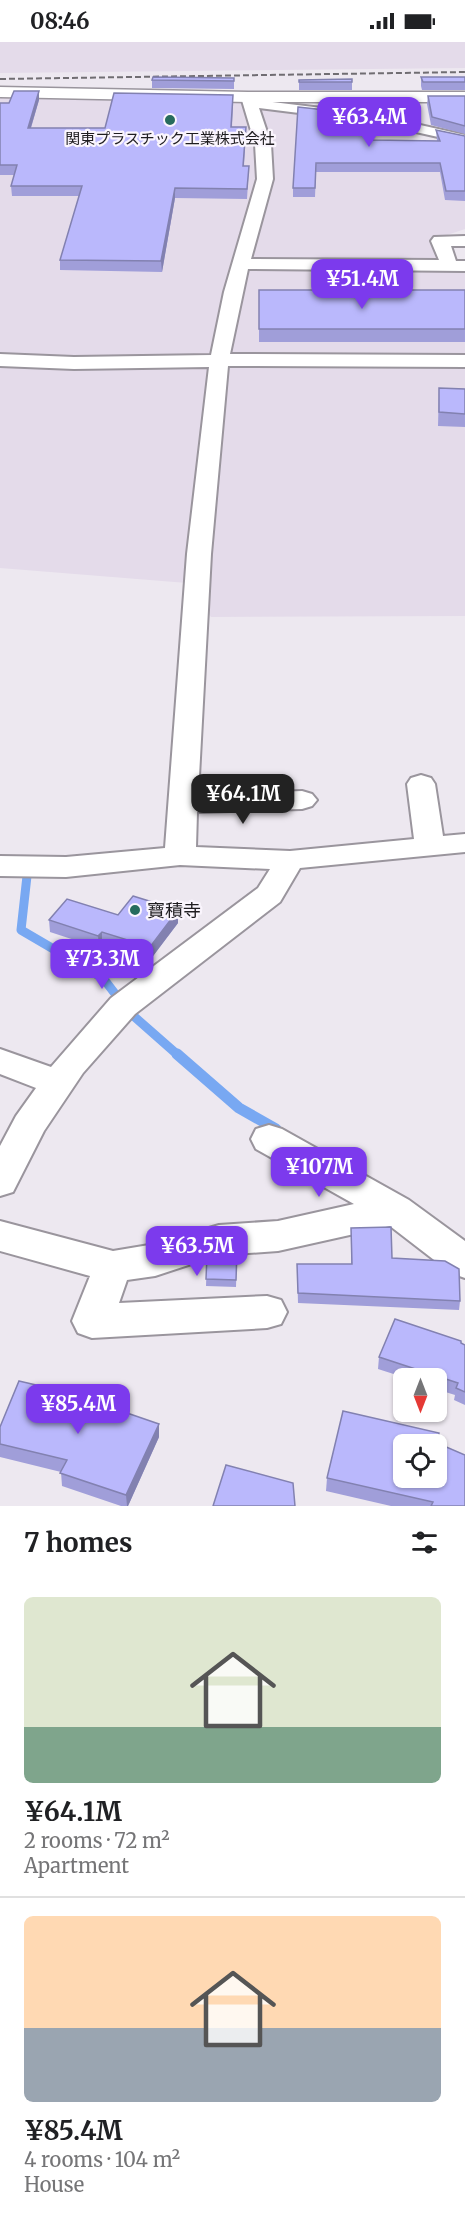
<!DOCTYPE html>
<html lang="en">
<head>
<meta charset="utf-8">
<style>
	body { margin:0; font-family:Merriweather,"Noto Sans JP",serif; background:#f2f2f2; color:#202124; height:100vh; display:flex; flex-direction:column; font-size:22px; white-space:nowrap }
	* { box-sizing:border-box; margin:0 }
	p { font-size:20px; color:#757577 }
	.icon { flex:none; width:33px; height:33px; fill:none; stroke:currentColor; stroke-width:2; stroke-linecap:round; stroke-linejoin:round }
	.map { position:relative; height:1464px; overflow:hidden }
	.drawer { display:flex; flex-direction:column; background:#fff; flex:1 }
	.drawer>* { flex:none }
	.needle { width:39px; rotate:180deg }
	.fabs { position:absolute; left:393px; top:1326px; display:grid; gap:12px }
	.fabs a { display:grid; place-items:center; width:54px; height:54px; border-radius:9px; background:#fff; box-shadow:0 2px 4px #0004; font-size:30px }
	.price { position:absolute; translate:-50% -51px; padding:0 14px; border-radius:12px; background:#7c3aed; color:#fff; font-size:20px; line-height:39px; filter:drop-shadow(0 2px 3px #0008) }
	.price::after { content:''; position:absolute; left:50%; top:36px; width:18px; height:14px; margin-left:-9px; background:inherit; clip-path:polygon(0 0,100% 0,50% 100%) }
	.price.current { background:#222; color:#fff }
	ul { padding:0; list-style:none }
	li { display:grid; align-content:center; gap:12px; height:318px; padding:0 24px }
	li+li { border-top:2px solid #e0e0e0 }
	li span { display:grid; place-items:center; height:186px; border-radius:9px; color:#555 }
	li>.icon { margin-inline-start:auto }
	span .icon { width:108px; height:108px; fill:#fffc; stroke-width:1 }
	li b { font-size:26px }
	h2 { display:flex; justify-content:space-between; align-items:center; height:72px; padding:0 24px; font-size:26px }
	.status { display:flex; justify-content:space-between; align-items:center; height:42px; padding:0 30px; background:#fff; direction:ltr }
	.status svg { height:16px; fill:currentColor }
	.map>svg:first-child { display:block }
	.built { fill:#e4dbea }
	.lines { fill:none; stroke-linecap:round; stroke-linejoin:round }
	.stream-far1 { stroke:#78a8f2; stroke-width:9 }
	.stream { stroke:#78a8f2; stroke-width:11 }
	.minor-casing { stroke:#9a959d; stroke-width:4 }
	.tertiary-casing { stroke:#9a959d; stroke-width:3 }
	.minor { fill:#fff; fill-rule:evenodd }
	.tertiary { fill:#fff; fill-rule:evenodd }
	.rail { stroke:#706d72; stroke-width:2; stroke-dasharray:6 3; stroke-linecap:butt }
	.wall { fill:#a09ed9 }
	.shaded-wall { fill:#8281b0 }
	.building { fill:#bab8fc; stroke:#8281b0; stroke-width:1.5; fill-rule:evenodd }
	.poi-dot { fill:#266b5d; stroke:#faf5fd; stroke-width:2 }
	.labels { text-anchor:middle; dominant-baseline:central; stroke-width:4.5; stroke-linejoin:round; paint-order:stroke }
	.far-poi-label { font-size:15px; fill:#1f1d20; stroke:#faf5fd }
	.poi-label { font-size:18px; fill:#1f1d20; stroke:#faf5fd; text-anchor:start }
</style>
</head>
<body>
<div class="status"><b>08:46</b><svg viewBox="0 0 49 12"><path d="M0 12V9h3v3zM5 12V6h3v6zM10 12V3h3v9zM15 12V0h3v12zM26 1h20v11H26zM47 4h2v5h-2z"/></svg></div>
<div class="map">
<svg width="465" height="1464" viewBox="0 0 465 1464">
	<rect width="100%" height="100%" fill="#ede8f0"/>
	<!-- built -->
	<g class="built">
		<path d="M0,0H465V26L0,31Z"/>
		<path d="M0,52L243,58L374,78L376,103L465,104V187L435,197L443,222L465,226V574L211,575L187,541L0,526Z"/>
	</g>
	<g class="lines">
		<!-- stream-far1 -->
		<path class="stream-far1" d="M27,834L21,888L103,936L129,970L179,1014"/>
		<!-- stream -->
		<path class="stream" d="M177,1012L239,1066L276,1087"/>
		<!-- minor casing -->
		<g class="minor-casing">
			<g id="minor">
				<path d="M248,51L253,52L256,58L371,72L465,93V101L371,80L259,66L271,102L273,137L251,217L439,218L431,199L434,195L465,194V204H451L456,219H465V229L248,227L230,312L465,313V325L228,324L211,512L198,753L302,749L312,752L317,758L312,764L302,767L197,770L196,805L290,809L414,797L407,742L411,736L421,733L431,736L435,742L443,794L465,792V810L300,826L280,860L135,972L83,1031L44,1089L13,1150L0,1154V1104L16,1074L36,1046L0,1032V1007L51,1025L111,956L258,846L270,827L180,823L66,835L0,834V814L66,815L165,806L187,512L209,325L74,327L0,324V312L74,315L211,313L224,250L257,137L255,102L241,55Z"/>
				<path d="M269,1083L282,1087L409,1158L465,1199V1236L451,1231L390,1184L278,1209L219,1213L155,1234L127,1238L119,1261L267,1254L281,1258L287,1270L281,1282L267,1286L92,1296L78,1291L72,1279L90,1234L0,1209V1179L113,1209L155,1202L219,1183L278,1179L354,1162L256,1107L251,1097L256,1087Z"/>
			</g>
		</g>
		<!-- tertiary casing -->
		<g class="tertiary-casing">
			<path id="tertiary" d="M0,45L248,50H465V60H248L0,55Z"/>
		</g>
		<!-- minor -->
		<use href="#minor" class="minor"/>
		<!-- tertiary -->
		<use href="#tertiary" class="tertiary"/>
		<!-- rail -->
		<path class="rail" d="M0,37L465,30"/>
	</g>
	<!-- wall -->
	<g class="wall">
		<path d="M421,35H465V48H422L421,44Z"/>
		<path d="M234,36V47L152,46V38Z"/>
		<path d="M352,37V48H299V38Z"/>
		<path d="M428,54H465V92L431,83L427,62Z"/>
		<path d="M39,58L31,86H105L233,62L232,85H246L244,124H249L247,157L175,156L162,230L60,228V218L79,154H12L11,144L14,133H0V61H9Z"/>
		<path d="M353,84L373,98L437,99L436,88L465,94V159L445,158L440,130H316L315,155H293V146Z"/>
		<rect x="259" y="248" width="206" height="52"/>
		<path d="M439,346L465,347V385L438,384Z"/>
		<path d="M178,868V881L150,918L102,902L99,906L50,890L49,878Z"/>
		<path d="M351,1186L392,1216L460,1259L459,1268L298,1261L297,1222H351Z"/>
		<path d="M237,1209L236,1245L206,1244L207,1212Z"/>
		<path d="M461,1299V1301L465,1303V1363L454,1358L455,1353L436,1347V1336H406L378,1327L379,1315Z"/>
		<path d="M0,1385L159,1395L128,1464H121L62,1444L61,1430L0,1415Z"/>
		<path d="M438,1402L465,1464H391L326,1449L327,1436Z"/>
	</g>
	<!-- shaded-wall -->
	<g class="shaded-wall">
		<path d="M39,49V58L28,95V86Z"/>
		<path d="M175,146V156L162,230L161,219Z"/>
		<path d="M178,868V881L150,918V905Z"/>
		<path d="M102,890V902L99,906L98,894Z"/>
		<path d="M159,1382V1395L128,1464H127L126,1453Z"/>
	</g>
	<!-- building -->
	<g class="building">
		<path d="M153,35L234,36V39L152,38Z"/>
		<path d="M421,35H465V40H423Z"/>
		<path d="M352,37V40H299V38Z"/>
		<path d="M14,49H39L28,86H105L114,51L233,53L231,85H246L243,124H249L247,147L175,146L161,219L60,218L82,144H11L17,123H0V61H9Z"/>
		<path d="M428,54H465V84L432,75Z"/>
		<path d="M298,65L353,71V84H370L373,98L440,99L436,88L465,94V149H446L440,121H316L315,146H293Z"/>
		<rect x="259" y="248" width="206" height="39"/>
		<path d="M439,346L465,347V372L439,370Z"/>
		<path d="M133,854L178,868L150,905L102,890L98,894L49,878L67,857L118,873Z"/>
		<path d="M391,1185L392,1216L445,1219L459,1227L460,1259L298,1251L297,1222H352L351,1186Z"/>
		<path d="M219,1208L237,1209L236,1238L206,1237L207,1212Z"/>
		<path d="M395,1277L461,1299V1301L465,1303V1350L456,1346L458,1341L379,1315Z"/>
		<path d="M19,1339L66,1350L159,1382L126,1453L60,1431L67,1418L0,1402V1385Z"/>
		<path d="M343,1369L439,1391L437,1401L465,1413V1464H431L433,1460L327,1436ZM404,1402H436V1436H404Z"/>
		<path d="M226,1423L293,1441L295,1464H213Z"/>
	</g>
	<!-- markers -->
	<g class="poi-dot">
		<circle cx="170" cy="78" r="6"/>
		<circle cx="135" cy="868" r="6"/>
	</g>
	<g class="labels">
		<!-- far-poi labels -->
		<g class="far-poi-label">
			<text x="170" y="96">関東プラスチック工業株式会社</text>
		</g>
		<!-- poi labels -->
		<g class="poi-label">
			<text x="147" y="868">寶積寺</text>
		</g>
	</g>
</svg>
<div class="fabs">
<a><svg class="needle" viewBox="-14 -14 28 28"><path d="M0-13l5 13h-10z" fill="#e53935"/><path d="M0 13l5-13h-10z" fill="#757577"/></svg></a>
<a><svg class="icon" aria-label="locate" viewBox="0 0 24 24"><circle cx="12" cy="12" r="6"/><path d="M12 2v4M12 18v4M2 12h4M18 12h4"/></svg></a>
</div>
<b class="price" style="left:369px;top:106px">¥63.4M</b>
<b class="price" style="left:362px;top:268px">¥51.4M</b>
<b class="price current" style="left:243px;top:783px">¥64.1M</b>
<b class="price" style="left:102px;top:948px">¥73.3M</b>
<b class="price" style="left:319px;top:1156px">¥107M</b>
<b class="price" style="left:197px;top:1235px">¥63.5M</b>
<b class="price" style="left:78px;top:1393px">¥85.4M</b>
</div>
<section class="drawer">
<h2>7 homes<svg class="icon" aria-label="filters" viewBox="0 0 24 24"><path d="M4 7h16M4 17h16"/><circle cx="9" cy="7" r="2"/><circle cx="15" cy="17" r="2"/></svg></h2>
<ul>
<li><span style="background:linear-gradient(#dfe7d0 70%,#7fa58c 0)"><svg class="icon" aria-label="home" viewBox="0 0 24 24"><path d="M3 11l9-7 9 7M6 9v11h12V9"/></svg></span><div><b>¥64.1M</b><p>2 rooms · 72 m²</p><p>Apartment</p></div></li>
<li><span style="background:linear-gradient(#ffd9b3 60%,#9aa5b1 0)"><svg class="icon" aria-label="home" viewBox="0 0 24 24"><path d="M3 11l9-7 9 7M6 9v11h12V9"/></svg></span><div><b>¥85.4M</b><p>4 rooms · 104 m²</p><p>House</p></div></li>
</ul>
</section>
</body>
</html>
